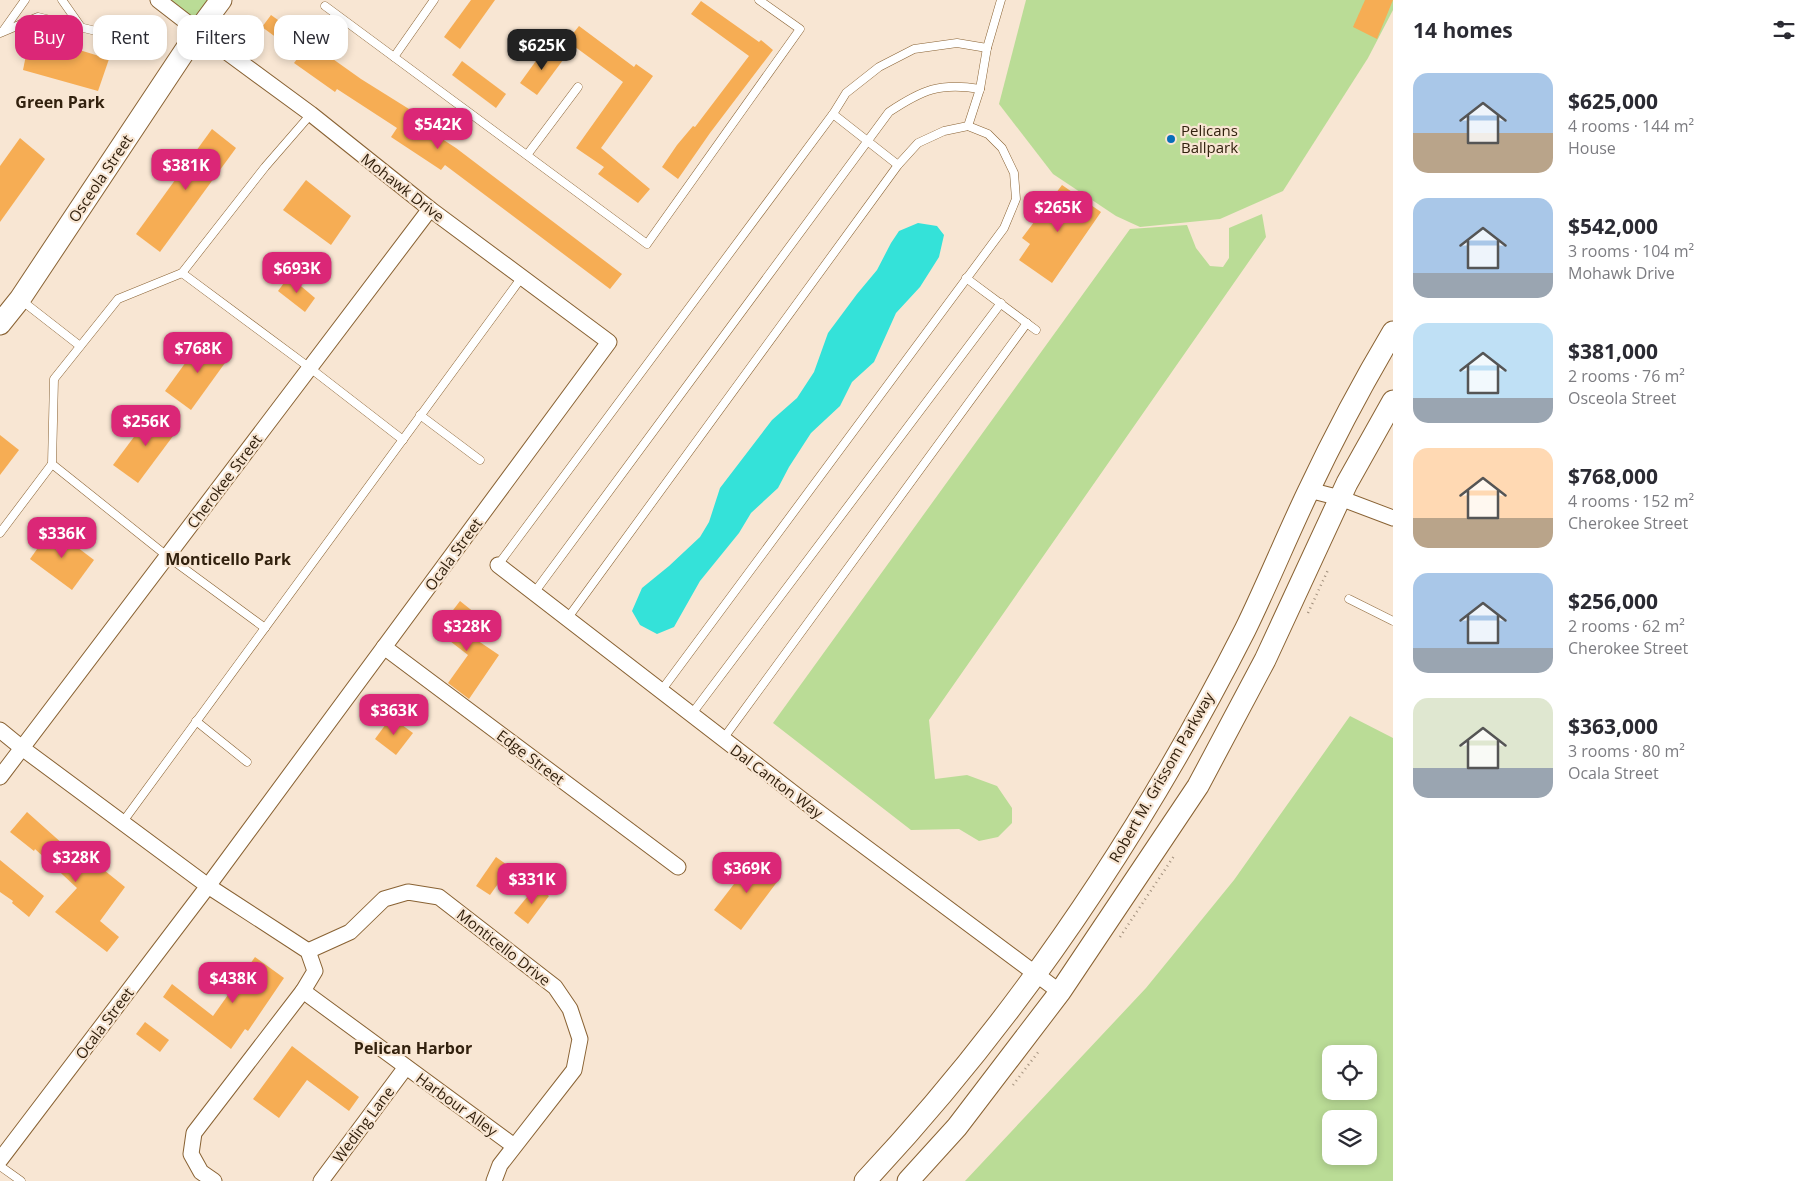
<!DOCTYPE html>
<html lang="en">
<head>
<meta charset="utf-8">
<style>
	body { margin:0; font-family:"Open Sans",sans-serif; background:#f7f7f7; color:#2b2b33; height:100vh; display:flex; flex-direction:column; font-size:19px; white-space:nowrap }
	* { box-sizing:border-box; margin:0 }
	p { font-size:16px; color:#7c7c81 }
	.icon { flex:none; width:28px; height:28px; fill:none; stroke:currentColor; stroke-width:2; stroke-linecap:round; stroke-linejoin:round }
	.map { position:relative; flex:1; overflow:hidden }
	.drawer { display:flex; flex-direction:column; background:#fff; width:425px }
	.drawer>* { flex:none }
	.banner { position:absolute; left:15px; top:15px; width:475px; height:45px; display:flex; gap:10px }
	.fabs { position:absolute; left:1322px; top:1045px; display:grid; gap:10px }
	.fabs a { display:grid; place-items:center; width:55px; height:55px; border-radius:10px; background:#fff; box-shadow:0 2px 8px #0003; font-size:25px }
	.price { position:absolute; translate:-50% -42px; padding:0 11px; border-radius:10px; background:#db2777; color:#fff; font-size:16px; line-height:32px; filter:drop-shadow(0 1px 2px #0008) }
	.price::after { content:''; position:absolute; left:50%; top:30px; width:15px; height:11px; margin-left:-8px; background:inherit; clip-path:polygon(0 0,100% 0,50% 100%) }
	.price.selected { background:#222; color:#fff }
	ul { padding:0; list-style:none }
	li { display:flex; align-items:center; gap:15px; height:125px; padding:0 20px }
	li span { display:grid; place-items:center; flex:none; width:140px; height:100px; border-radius:15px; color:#555 }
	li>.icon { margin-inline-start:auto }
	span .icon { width:60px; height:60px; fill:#fffc; stroke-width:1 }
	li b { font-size:21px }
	h2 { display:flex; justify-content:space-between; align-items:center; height:60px; padding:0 20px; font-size:21px }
	.pill { padding:0 18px; border-radius:15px; background:#fff; box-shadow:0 2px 8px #0003; font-size:18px; line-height:45px }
	.pill.selected { background:#db2777; color:#fff }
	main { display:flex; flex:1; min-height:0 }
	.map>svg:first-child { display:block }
	.green { fill:#badc96; fill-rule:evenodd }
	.water { fill:#34e2d9 }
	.building { fill:#f6ad54 }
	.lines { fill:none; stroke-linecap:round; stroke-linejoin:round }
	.lane-casing { stroke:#896233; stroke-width:9 }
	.street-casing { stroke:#896233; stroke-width:17 }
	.secondary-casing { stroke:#896233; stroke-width:23 }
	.path { stroke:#a2907d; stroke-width:2.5; stroke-dasharray:1 4; stroke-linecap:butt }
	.lane { stroke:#fff; stroke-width:8 }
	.street { stroke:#fff; stroke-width:15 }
	.secondary { stroke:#fff; stroke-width:21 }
	.poi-dot { fill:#086eba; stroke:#f8e6d3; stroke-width:2 }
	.labels { text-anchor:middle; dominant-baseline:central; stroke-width:4.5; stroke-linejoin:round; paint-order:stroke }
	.poi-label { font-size:15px; fill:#32210e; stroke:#f8e6d3; text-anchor:start }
	.street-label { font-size:15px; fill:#32210e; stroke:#f8e6d3 }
	.neighbourhood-label { font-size:16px; font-weight:bold; fill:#32210e; stroke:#f8e6d3 }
</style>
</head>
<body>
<main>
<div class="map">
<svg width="1393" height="1181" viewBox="0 0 1393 1181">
	<rect width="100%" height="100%" fill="#f8e6d3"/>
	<!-- green -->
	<g class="green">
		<path d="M158,0H221L198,31Z"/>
		<path d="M1026,0H1393V10L1368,58L1283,191L1220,219L1140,227L1116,216L1053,174L999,104Z"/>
		<path d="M1262,214L1266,237L929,720L935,779L967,775L997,786L1012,808V823L998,837L979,841L959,829L911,830L773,723L1130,229L1187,225L1196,248L1210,266L1223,267L1229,258V228Z"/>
		<path d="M1350,716L1393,738V1181H965L1146,988L1234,880ZM1331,1054H1369V1091H1331ZM1331,1119H1369V1156H1331Z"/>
	</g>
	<!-- water -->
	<path class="water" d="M918,223L937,226L944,235L939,257L920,287L896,313L874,362L852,382L840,406L811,433L789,467L778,488L751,513L739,533L700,581L674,627L657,634L640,625L632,611L642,588L669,566L700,537L709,522L720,488L772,420L797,398L814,372L828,333L857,294L877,270L891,243L899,231Z"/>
	<!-- building -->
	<g class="building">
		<path d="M471,0H495L460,49L444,37Z"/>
		<path d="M1365,0H1393L1377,39L1353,27Z"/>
		<path d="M701,1L759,42L761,40L773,50L710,133L678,179L662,167L677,145L693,126L695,127L749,56L691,14Z"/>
		<path d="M271,15L361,79L409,109L405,115L456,148L622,274L610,289L445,165L441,170L391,137L397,128L337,89L335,92L294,63L300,55L262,27Z"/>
		<path d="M579,26L634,67L636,64L653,76L601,148L650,189L638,203L598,174L604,167L576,148L623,82L567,41Z"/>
		<path d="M30,35L109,59L98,91L23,70Z"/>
		<path d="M546,47L563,60L537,95L520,83Z"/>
		<path d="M462,61L506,94L496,108L452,75Z"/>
		<path d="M212,129L236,148L160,252L136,234Z"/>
		<path d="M20,138L45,159L0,222V166Z"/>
		<path d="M306,180L351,216L331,245L283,210Z"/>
		<path d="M1062,185L1101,212L1052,283L1019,260L1030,244L1022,238Z"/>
		<path d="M289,276L315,298L305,312L278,291Z"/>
		<path d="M204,337L230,356L191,410L165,391Z"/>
		<path d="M154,410L179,428L138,483L113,465Z"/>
		<path d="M0,435L19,450L0,475Z"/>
		<path d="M52,528L94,560L72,590L30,559Z"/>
		<path d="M460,601L475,613L462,630L499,655L469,699L448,683L468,655L437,631Z"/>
		<path d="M391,717L413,733L396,755L375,739Z"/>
		<path d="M27,812L64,845L65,843L90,869L94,862L125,887L100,921L119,937L107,952L55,912L77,888L35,849L34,851L10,832Z"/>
		<path d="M496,857L510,867L490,895L476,886Z"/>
		<path d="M754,858L780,878L741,930L714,910Z"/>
		<path d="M0,860L44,896L29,917L12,903L13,901L0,892Z"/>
		<path d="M536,886L549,896L528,924L514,913Z"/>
		<path d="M255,957L284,978L248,1031L245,1029L231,1049L163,997L172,984L213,1016Z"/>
		<path d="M145,1022L169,1040L160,1052L136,1034Z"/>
		<path d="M292,1046L359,1097L349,1111L307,1080L279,1118L253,1099Z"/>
	</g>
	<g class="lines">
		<!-- lane casing -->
		<g class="lane-casing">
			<g id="lane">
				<path d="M62,0L81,27"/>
				<path d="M325,6L647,244L800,29L759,0"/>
				<path d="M3,31L25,0"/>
				<path d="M0,33L38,17L129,39"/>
				<path d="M394,57L434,0"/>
				<path d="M833,114L898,165"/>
				<path d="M968,126L980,89L987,48L1001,0"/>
				<path d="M527,155L578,87"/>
				<path d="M182,273L310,368L403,440"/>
				<path d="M966,278L1036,330"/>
				<path d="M21,300L80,346"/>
				<path d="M420,415L480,460"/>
				<path d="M52,464L167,556L265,628"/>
				<path d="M0,533L52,464L54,379L118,299L182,273L265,167L311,114"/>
				<path d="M498,565L833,114L846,93L879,67L914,49L957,43L987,48"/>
				<path d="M534,593L889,112C922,90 940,82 980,89"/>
				<path d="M1349,599L1393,621"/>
				<path d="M567,619L898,165L918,143L944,131L968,126L988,134L1002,148L1014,173L1016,199L1004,228L661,691"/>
				<path d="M691,715L1001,303"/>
				<path d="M196,721L247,762"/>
				<path d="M723,739L1027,323"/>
				<path d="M122,823L522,277"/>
				<path d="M0,1166L21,1181"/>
			</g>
		</g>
		<!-- street casing -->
		<g class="street-casing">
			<g id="street">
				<path d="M1309,490L1340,498L1393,518"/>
				<path d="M498,565L805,802L1060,992"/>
				<path d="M384,647L678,867"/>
				<path d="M0,730L22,748L208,886L308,951L315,971L303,991L194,1133L191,1154L201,1172L214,1181"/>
				<path d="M0,777L430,209"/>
				<path d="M308,951L350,932L384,899L408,892L439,897L555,987L570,1009L580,1039L574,1070L500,1165L494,1181"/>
				<path d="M303,991L514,1146"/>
				<path d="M0,1160L208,886L609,342L430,209L311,114L198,31L158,0"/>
				<path d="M321,1181L406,1067"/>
			</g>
		</g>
		<!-- secondary casing -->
		<g class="secondary-casing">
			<g id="secondary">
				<path d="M0,324L20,299L198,31L221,0"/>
				<path d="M865,1181C1018,1018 1144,829 1245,630C1267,585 1286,538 1308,492C1334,437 1362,384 1393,332"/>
				<path d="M908,1181L957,1127L1060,992L1198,786L1265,660L1347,483L1393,401"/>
			</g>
		</g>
		<!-- path -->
		<g class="path">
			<path d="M1308,613L1328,570"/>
			<path d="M1120,937L1174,856"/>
			<path d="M1013,1085L1039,1051"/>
		</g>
		<!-- lane -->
		<use href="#lane" class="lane"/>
		<!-- street -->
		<use href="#street" class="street"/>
		<!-- secondary -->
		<use href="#secondary" class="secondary"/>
	</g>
	<!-- markers -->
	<circle class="poi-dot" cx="1171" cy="139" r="5"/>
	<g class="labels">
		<!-- poi labels -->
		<g class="poi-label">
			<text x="1181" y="130">Pelicans<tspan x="1181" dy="17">Ballpark</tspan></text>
		</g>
		<!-- street labels -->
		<g class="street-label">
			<text transform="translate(100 178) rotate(-56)">Osceola Street</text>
			<text transform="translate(403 187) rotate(38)">Mohawk Drive</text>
			<text transform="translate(224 481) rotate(-53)">Cherokee Street</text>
			<text transform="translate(453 554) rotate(-54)">Ocala Street</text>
			<text transform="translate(531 757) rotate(37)">Edge Street</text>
			<text transform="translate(1161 777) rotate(-60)">Robert M. Grissom Parkway</text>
			<text transform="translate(777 781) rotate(37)">Dal Canton Way</text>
			<text transform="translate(504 947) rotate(38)">Monticello Drive</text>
			<text transform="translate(104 1023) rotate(-53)">Ocala Street</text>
			<text transform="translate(457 1104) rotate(36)">Harbour Alley</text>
			<text transform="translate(363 1124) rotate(-53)">Weding Lane</text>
		</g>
		<!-- neighbourhood labels -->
		<g class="neighbourhood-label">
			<text x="60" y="102">Green Park</text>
			<text x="228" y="559">Monticello Park</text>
			<text x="413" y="1048">Pelican Harbor</text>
		</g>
	</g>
</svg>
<div class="fabs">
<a><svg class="icon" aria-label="locate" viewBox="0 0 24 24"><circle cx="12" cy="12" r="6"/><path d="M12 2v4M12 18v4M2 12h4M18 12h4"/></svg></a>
<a><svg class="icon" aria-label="layers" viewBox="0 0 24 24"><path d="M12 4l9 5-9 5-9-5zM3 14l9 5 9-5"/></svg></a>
</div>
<b class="price selected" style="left:542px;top:71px">$625K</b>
<b class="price" style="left:438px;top:150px">$542K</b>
<b class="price" style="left:186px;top:191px">$381K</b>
<b class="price" style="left:1058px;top:233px">$265K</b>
<b class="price" style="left:297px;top:294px">$693K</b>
<b class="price" style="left:198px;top:374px">$768K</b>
<b class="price" style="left:146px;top:447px">$256K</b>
<b class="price" style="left:62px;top:559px">$336K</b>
<b class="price" style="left:467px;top:652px">$328K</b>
<b class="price" style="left:394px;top:736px">$363K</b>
<b class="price" style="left:76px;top:883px">$328K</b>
<b class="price" style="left:747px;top:894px">$369K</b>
<b class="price" style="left:532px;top:905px">$331K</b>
<b class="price" style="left:233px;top:1004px">$438K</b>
<div class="banner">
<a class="pill selected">Buy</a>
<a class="pill">Rent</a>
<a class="pill">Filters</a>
<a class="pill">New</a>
</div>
</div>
<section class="drawer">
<h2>14 homes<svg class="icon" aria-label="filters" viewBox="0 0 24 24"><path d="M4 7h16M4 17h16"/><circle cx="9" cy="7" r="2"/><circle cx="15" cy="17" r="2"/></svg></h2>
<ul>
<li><span style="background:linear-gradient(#a9c7e8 60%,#b9a48a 0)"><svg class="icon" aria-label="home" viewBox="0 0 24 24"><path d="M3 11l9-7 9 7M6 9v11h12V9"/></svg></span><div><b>$625,000</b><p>4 rooms · 144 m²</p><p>House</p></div></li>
<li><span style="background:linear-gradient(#a9c7e8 75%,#9aa5b1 0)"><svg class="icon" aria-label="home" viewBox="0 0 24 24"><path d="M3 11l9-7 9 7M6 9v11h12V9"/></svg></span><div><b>$542,000</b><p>3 rooms · 104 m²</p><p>Mohawk Drive</p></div></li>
<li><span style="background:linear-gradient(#bfe0f5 75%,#9aa5b1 0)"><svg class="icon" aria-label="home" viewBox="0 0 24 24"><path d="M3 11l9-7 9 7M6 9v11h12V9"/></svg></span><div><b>$381,000</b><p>2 rooms · 76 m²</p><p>Osceola Street</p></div></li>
<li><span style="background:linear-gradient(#ffd9b3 70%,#b9a48a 0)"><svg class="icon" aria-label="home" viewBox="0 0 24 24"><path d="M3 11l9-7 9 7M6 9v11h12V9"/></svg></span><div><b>$768,000</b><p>4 rooms · 152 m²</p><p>Cherokee Street</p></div></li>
<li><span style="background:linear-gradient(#a9c7e8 75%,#9aa5b1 0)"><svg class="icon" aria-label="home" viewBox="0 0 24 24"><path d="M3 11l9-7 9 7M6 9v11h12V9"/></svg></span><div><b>$256,000</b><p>2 rooms · 62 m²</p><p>Cherokee Street</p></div></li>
<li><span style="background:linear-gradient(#dfe7d0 70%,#9aa5b1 0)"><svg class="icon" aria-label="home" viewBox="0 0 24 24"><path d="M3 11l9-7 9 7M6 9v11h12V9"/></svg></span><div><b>$363,000</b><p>3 rooms · 80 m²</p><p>Ocala Street</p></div></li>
</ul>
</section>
</main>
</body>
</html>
